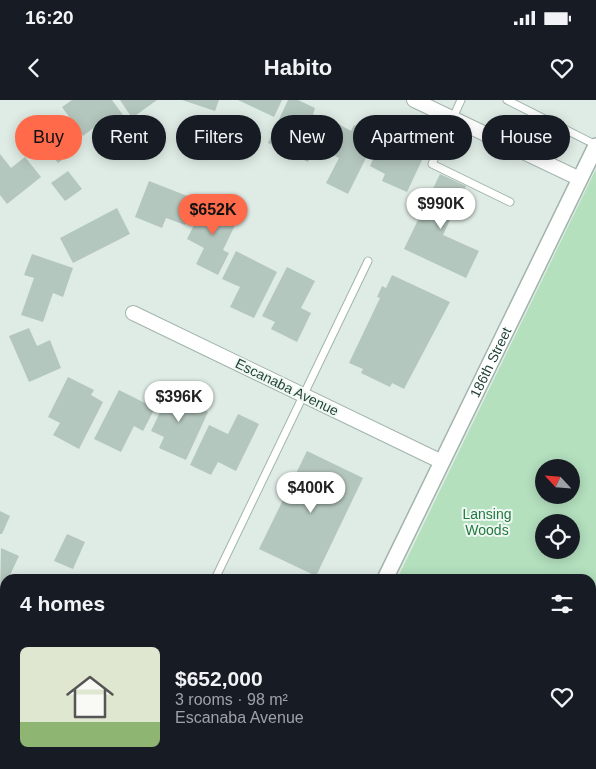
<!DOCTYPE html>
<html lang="en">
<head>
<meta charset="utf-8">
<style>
	body { margin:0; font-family:Helvetica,sans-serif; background:#242831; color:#f1f3f6; height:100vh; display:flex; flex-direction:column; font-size:19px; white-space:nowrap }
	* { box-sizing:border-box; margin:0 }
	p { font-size:16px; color:#9ea1a6 }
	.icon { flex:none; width:28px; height:28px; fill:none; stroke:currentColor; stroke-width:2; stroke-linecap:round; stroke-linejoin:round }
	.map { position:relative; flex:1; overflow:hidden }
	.sheet { position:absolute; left:0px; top:474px; width:596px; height:196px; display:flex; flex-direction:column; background:#171b24; border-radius:15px 15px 0 0; box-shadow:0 2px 12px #0003 }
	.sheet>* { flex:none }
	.guide { position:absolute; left:15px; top:15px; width:566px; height:45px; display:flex; gap:10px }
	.needle { width:32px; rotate:296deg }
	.controls { position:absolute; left:535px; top:359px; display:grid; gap:10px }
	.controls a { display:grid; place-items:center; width:45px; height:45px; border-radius:50%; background:#171b24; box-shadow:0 2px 12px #0003; font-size:25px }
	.price { position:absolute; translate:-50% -42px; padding:0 11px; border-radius:18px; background:#fff; color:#222; font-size:16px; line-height:32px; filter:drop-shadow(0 1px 2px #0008) }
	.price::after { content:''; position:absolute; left:50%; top:30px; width:15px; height:11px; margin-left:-8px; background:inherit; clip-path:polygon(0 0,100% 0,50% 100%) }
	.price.active { background:#ff6b4a; color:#111 }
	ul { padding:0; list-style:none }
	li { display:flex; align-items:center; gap:15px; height:125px; padding:0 20px }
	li+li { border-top:1px solid #363941 }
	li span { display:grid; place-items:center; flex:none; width:140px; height:100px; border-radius:8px; color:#555 }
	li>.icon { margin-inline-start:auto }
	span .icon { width:60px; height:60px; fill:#fffc; stroke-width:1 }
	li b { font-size:21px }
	h2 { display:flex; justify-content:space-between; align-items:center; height:60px; padding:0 20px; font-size:21px }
	.tag { padding:0 18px; border-radius:22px; background:#171b24; box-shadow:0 2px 12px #0003; font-size:18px; line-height:45px }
	.tag.active { background:#ff6b4a; color:#111 }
	.status { display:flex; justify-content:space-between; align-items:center; height:35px; padding:0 25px; background:#171b24; direction:ltr }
	.status svg { height:14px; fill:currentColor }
	header { display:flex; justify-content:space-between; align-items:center; height:65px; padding:0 20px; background:#171b24; font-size:22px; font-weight:700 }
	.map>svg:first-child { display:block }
	.green { fill:#b4e0be; fill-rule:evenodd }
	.building { fill:#b4c7be }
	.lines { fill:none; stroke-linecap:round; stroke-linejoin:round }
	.service-casing { stroke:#a1b4ac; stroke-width:9 }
	.minor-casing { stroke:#a1b4ac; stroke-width:16 }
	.tertiary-casing { stroke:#a1b4ac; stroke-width:18 }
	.path { stroke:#7bb49e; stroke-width:3; stroke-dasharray:2.5 4; stroke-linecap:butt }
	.service { stroke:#fff; stroke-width:7 }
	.minor { stroke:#fff; stroke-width:14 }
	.tertiary { stroke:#fff; stroke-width:15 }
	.labels { text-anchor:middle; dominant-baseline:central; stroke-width:4; stroke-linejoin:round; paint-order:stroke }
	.street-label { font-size:14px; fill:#1e3e33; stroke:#eff8f3 }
	.park-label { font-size:14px; fill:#23793f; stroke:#eff8f3 }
</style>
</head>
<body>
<div class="status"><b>16:20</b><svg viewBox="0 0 49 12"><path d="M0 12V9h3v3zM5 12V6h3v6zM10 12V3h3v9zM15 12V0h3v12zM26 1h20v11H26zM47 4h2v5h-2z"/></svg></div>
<header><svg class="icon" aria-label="back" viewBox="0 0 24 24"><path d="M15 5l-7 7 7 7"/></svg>Habito<svg class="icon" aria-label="heart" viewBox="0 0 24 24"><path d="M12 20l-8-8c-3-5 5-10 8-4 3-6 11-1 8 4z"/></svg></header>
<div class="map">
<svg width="596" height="669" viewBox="0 0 596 669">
	<rect width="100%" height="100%" fill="#dfece5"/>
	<!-- green -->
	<path class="green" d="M596,69V669H305L307,665H591V479H397ZM544,368H571V395H544ZM544,422H571V450H544Z"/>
	<!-- building -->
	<g class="building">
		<path d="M72,0H112L134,30L112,46L97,25L83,36L62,7Z"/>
		<path d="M120,0H157L132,18Z"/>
		<path d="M182,0H219L215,11Z"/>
		<path d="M238,0H282L274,17Z"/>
		<path d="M288,0H298L315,8L313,14L328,21L308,62L268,43Z"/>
		<path d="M58,15L82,44L58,63L50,52L43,57L24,34L46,16L50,21Z"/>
		<path d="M222,17L243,27L233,47L213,37Z"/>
		<path d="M335,22L351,31L354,25L377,36L348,94L326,83L339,58L321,49Z"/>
		<path d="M379,46L395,53L397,48L422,60L407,92L382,81L385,74L370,66Z"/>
		<path d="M0,54L11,68L25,57L41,77L7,104L0,95Z"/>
		<path d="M68,71L82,89L65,101L51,83Z"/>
		<path d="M440,74L466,86L443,135L479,151L466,178L404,149Z"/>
		<path d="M149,81L195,99L185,125L166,118L162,128L135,117Z"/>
		<path d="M206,101L239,117L223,150L229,153L218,175L196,164L204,148L187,139Z"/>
		<path d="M117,108L130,134L73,163L60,138Z"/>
		<path d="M236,151L277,172L254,218L230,207L240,187L222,179Z"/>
		<path d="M32,154L73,168L63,197L53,193L43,222L21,215L34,178L24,175Z"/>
		<path d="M287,167L315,181L301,208L311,213L297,242L271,229L275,222L262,216Z"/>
		<path d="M392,175L450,202L404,289L392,283L390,287L361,273L363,269L349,263L380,198L377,197L382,186L386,188Z"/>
		<path d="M29,228L37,246L50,240L61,268L29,282L9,236Z"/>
		<path d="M68,277L94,290L91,295L103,302L79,349L53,335L60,323L48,317Z"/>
		<path d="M172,287L197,299L194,305L208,312L186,360L159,348L164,337L151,331Z"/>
		<path d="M119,290L155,308L143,331L134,326L121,352L94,339Z"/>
		<path d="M238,314L259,324L236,371L218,362L211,375L190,365L209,325L228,334Z"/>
		<path d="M307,351L363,378L316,476L259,449Z"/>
		<path d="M0,411L10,416L2,434H0Z"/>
		<path d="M67,434L85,442L73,469L54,461Z"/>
		<path d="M1,448L19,456L8,479H5V486L0,496Z"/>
		<path d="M0,607L5,609V631L0,642Z"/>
		<path d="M52,665H91L89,669H61Z"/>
		<path d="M98,665H121L129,669H96Z"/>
	</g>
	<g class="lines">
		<!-- service casing -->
		<g class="service-casing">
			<g id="service">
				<path d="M461,0L432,64L510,102"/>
				<path d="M507,0L596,45"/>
				<path d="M215,479L368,161"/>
			</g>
		</g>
		<!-- minor casing -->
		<g class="minor-casing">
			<g id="minor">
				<path d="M414,0L580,79"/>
				<path d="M133,213L442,362"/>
				<path d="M0,549L5,551"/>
				<path d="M242,665L250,669"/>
			</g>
		</g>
		<!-- tertiary casing -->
		<g class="tertiary-casing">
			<g id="tertiary">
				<path id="s1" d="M385,479L596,46"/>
				<path d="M292,669L294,665"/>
			</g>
		</g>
		<!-- path -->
		<path class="path" d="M481,665L483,669"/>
		<!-- service -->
		<use href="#service" class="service"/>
		<!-- minor -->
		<use href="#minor" class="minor"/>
		<!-- tertiary -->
		<use href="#tertiary" class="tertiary"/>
	</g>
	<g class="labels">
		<!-- street labels -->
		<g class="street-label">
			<text stroke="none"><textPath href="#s1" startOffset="241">186th Street</textPath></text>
			<text transform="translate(287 287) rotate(26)">Escanaba Avenue</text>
		</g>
		<!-- park labels -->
		<g class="park-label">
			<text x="487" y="414">Lansing<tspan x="487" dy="16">Woods</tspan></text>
		</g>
	</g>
</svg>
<div class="controls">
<a><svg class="needle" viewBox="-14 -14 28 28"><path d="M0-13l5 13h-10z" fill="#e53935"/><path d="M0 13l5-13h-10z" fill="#9ea1a6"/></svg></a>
<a><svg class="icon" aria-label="locate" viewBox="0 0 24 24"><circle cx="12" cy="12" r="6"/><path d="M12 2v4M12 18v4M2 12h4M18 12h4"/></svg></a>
</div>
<b class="price" style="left:441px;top:130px">$990K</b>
<b class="price active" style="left:213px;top:136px">$652K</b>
<b class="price" style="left:179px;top:323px">$396K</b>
<b class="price" style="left:311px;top:414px">$400K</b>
<div class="guide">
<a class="tag active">Buy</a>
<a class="tag">Rent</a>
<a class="tag">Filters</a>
<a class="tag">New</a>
<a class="tag">Apartment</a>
<a class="tag">House</a>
</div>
<section class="sheet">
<h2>4 homes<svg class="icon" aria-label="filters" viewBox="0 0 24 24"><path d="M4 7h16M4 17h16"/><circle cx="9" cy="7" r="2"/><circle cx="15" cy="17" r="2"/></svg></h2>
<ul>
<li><span style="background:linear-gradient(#dfe7d0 75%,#8fb573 0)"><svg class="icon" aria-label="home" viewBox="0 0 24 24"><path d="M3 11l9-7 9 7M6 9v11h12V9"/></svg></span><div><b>$652,000</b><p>3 rooms · 98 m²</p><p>Escanaba Avenue</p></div><svg class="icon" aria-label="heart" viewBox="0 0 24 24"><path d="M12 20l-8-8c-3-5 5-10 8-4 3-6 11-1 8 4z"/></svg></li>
</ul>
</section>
</div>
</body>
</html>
